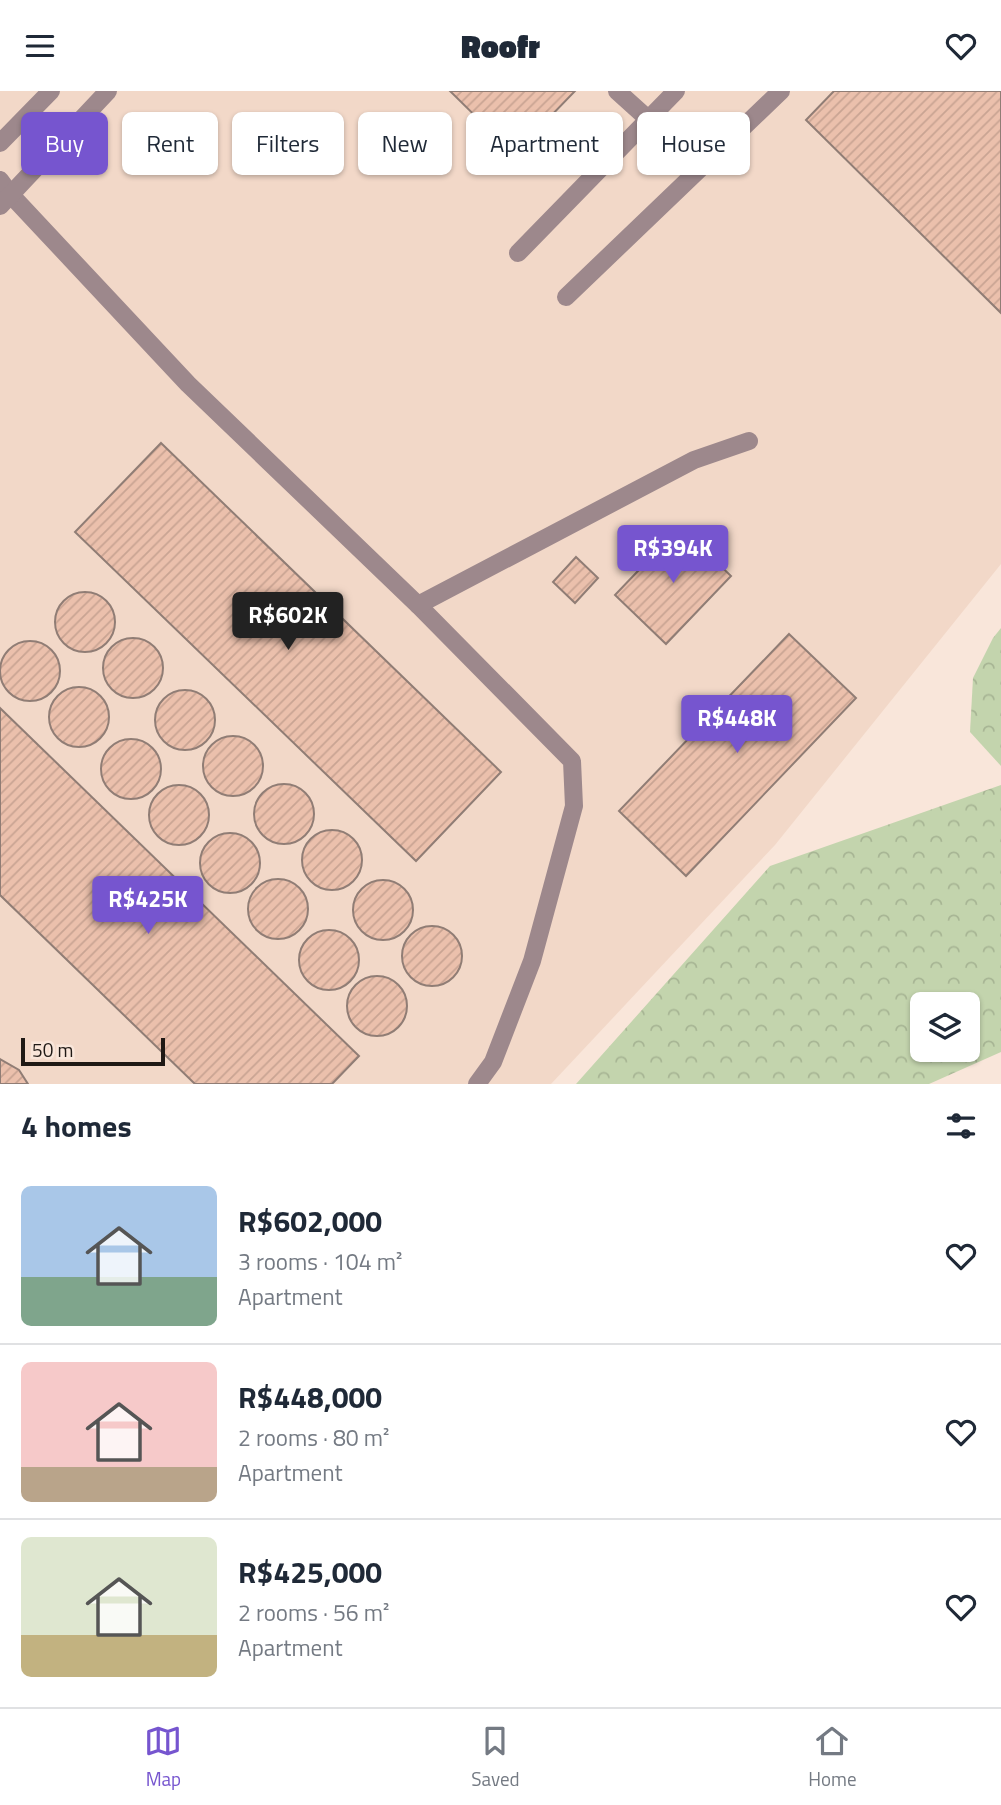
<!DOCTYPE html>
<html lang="en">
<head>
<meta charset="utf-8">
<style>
	body { margin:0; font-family:"Titillium Web",sans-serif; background:#f6f6f7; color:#1f2937; height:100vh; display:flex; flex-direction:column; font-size:26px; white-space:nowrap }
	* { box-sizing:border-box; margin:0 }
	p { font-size:23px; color:#747a83 }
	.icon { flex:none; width:38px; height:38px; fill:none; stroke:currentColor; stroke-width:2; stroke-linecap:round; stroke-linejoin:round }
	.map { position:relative; height:993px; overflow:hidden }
	.details { display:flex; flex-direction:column; background:#fff; flex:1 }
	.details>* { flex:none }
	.banner { position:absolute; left:21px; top:21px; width:959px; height:63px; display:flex; gap:14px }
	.buttons { position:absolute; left:910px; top:901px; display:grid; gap:14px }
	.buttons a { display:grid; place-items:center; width:70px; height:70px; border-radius:10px; background:#fff; box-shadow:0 2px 5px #0004; font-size:35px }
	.scale { position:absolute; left:21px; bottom:18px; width:144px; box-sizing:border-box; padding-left:7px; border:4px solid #1f1915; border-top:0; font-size:19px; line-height:24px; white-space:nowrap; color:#1f1915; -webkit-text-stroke:5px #f9e6da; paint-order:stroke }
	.price { position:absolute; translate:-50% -60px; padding:0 16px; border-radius:7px; background:#7655cf; color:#fff; font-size:23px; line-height:46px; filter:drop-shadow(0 2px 4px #0008) }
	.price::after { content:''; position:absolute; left:50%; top:42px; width:21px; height:16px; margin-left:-10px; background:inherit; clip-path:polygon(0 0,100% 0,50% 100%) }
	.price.active { background:#222; color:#fff }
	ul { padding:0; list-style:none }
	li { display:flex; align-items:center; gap:21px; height:175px; padding:0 21px }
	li+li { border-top:2px solid #e0e1e3 }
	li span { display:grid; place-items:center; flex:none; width:196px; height:140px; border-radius:10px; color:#555 }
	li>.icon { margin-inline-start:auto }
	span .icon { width:84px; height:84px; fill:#fffc; stroke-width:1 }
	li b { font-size:30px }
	h2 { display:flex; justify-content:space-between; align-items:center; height:84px; padding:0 21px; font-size:30px }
	.pill { padding:0 24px; border-radius:10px; background:#fff; box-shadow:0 2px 5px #0004; font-size:24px; line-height:63px }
	.pill.active { background:#7655cf; color:#fff }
	header { display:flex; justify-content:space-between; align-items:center; height:91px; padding:0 21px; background:#fff; font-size:32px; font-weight:800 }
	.tabs { display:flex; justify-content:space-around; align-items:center; height:98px; border-top:2px solid #e0e1e3; background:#fff; font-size:19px; color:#747a83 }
	.tabs a { display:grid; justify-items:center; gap:4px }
	.tabs .active { color:#7655cf }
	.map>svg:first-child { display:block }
	.built { fill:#f2d8c8 }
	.forest { fill:url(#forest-crowns); fill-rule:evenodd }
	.building { fill:url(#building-hatch); stroke:#907d75; stroke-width:2 }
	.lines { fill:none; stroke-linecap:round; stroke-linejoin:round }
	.minor { stroke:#9d888c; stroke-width:18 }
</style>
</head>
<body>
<header><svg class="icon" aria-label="menu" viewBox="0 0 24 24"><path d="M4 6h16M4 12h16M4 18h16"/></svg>Roofr<svg class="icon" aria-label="heart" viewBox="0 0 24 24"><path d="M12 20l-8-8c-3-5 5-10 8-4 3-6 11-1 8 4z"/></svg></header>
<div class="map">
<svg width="1001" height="993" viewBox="0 0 1001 993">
	<defs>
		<pattern id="forest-crowns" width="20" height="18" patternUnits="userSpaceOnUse" patternTransform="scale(1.75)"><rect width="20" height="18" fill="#c3d4ad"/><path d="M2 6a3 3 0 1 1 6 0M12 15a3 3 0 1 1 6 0" fill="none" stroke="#a7b594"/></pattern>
		<pattern id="building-hatch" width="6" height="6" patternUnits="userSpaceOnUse" patternTransform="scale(1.75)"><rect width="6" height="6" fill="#ebc0ac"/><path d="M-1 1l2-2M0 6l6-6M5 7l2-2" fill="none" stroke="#c9a493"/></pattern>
	</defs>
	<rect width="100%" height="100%" fill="#f9e6da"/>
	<!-- built -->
	<path class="built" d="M0,0H1001V473L775,754L551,993H0Z"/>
	<!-- forest -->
	<g class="forest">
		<path d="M1001,537V675L970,641L973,587L993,547Z"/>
		<path d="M1001,694V961L929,993H576L770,775ZM922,914H968V959H922Z"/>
	</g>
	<!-- building -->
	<g class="building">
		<path d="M450,0H575L514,63Z"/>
		<path d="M834,0H1001V222L806,29Z"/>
		<path d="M161,352L501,681L416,770L75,441Z"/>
		<path d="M680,436L731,485L666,553L615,504Z"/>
		<path d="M576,466L598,487L575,512L553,491Z"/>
		<circle cx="85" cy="531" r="30"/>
		<path d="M789,543L856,607L686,785L619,720Z"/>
		<circle cx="133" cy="577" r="30"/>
		<circle cx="30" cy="580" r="30"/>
		<circle cx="79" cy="626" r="30"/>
		<circle cx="185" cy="629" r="30"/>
		<path d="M0,617L359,965L332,993H195L0,804Z"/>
		<circle cx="233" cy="675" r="30"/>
		<circle cx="131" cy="678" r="30"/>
		<circle cx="284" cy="723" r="30"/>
		<circle cx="179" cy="724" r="30"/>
		<circle cx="332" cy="769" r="30"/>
		<circle cx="230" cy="772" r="30"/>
		<circle cx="278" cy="818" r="30"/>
		<circle cx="383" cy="819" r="30"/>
		<circle cx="432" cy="865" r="30"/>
		<circle cx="329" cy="869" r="30"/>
		<circle cx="377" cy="915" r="30"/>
		<path d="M0,968L19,979L28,993H0Z"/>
	</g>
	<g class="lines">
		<!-- minor -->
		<g class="minor">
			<path d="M617,0L648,28"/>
			<path d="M0,52L51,0"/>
			<path d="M0,89L11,104L188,293L418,514L572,670L574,715L532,870L493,971L477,993"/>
			<path d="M0,115L108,0"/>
			<path d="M518,162L676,0"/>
			<path d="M566,206L781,0"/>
			<path d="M418,514L694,369L749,350"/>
		</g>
	</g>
</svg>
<div class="buttons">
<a><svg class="icon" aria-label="layers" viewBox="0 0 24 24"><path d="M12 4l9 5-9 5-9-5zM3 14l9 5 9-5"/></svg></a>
</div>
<div class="scale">50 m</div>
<b class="price" style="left:673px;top:494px">R$394K</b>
<b class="price active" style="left:288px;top:561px">R$602K</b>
<b class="price" style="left:737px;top:664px">R$448K</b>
<b class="price" style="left:148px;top:845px">R$425K</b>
<div class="banner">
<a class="pill active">Buy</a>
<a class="pill">Rent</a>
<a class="pill">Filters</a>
<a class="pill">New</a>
<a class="pill">Apartment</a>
<a class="pill">House</a>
</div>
</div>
<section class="details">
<h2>4 homes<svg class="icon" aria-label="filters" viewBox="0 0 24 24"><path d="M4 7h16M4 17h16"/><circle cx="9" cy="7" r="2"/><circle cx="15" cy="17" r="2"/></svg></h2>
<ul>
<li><span style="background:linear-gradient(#a9c7e8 65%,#7fa58c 0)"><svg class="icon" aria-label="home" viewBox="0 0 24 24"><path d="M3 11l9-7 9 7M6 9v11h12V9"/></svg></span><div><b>R$602,000</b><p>3 rooms · 104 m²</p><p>Apartment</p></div><svg class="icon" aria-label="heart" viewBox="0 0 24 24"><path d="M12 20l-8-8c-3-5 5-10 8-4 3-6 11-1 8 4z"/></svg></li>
<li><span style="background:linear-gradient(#f6c9c9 75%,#b9a48a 0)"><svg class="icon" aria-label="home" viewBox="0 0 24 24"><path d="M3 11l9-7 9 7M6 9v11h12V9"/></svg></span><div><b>R$448,000</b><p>2 rooms · 80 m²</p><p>Apartment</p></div><svg class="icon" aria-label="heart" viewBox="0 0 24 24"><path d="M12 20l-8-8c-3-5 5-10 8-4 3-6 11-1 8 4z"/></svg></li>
<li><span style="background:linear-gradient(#dfe7d0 70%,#c2b280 0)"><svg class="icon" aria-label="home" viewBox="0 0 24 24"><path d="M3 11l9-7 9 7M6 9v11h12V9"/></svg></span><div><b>R$425,000</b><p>2 rooms · 56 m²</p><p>Apartment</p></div><svg class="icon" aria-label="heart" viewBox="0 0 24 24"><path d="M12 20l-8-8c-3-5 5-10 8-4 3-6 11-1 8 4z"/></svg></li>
</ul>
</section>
<nav class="tabs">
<a class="active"><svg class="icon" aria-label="map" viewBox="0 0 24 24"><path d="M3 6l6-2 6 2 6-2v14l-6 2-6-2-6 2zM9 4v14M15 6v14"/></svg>Map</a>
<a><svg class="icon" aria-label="saved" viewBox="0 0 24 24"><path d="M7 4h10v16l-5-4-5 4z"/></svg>Saved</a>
<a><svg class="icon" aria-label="home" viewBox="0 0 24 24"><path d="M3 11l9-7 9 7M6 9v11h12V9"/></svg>Home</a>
</nav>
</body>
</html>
